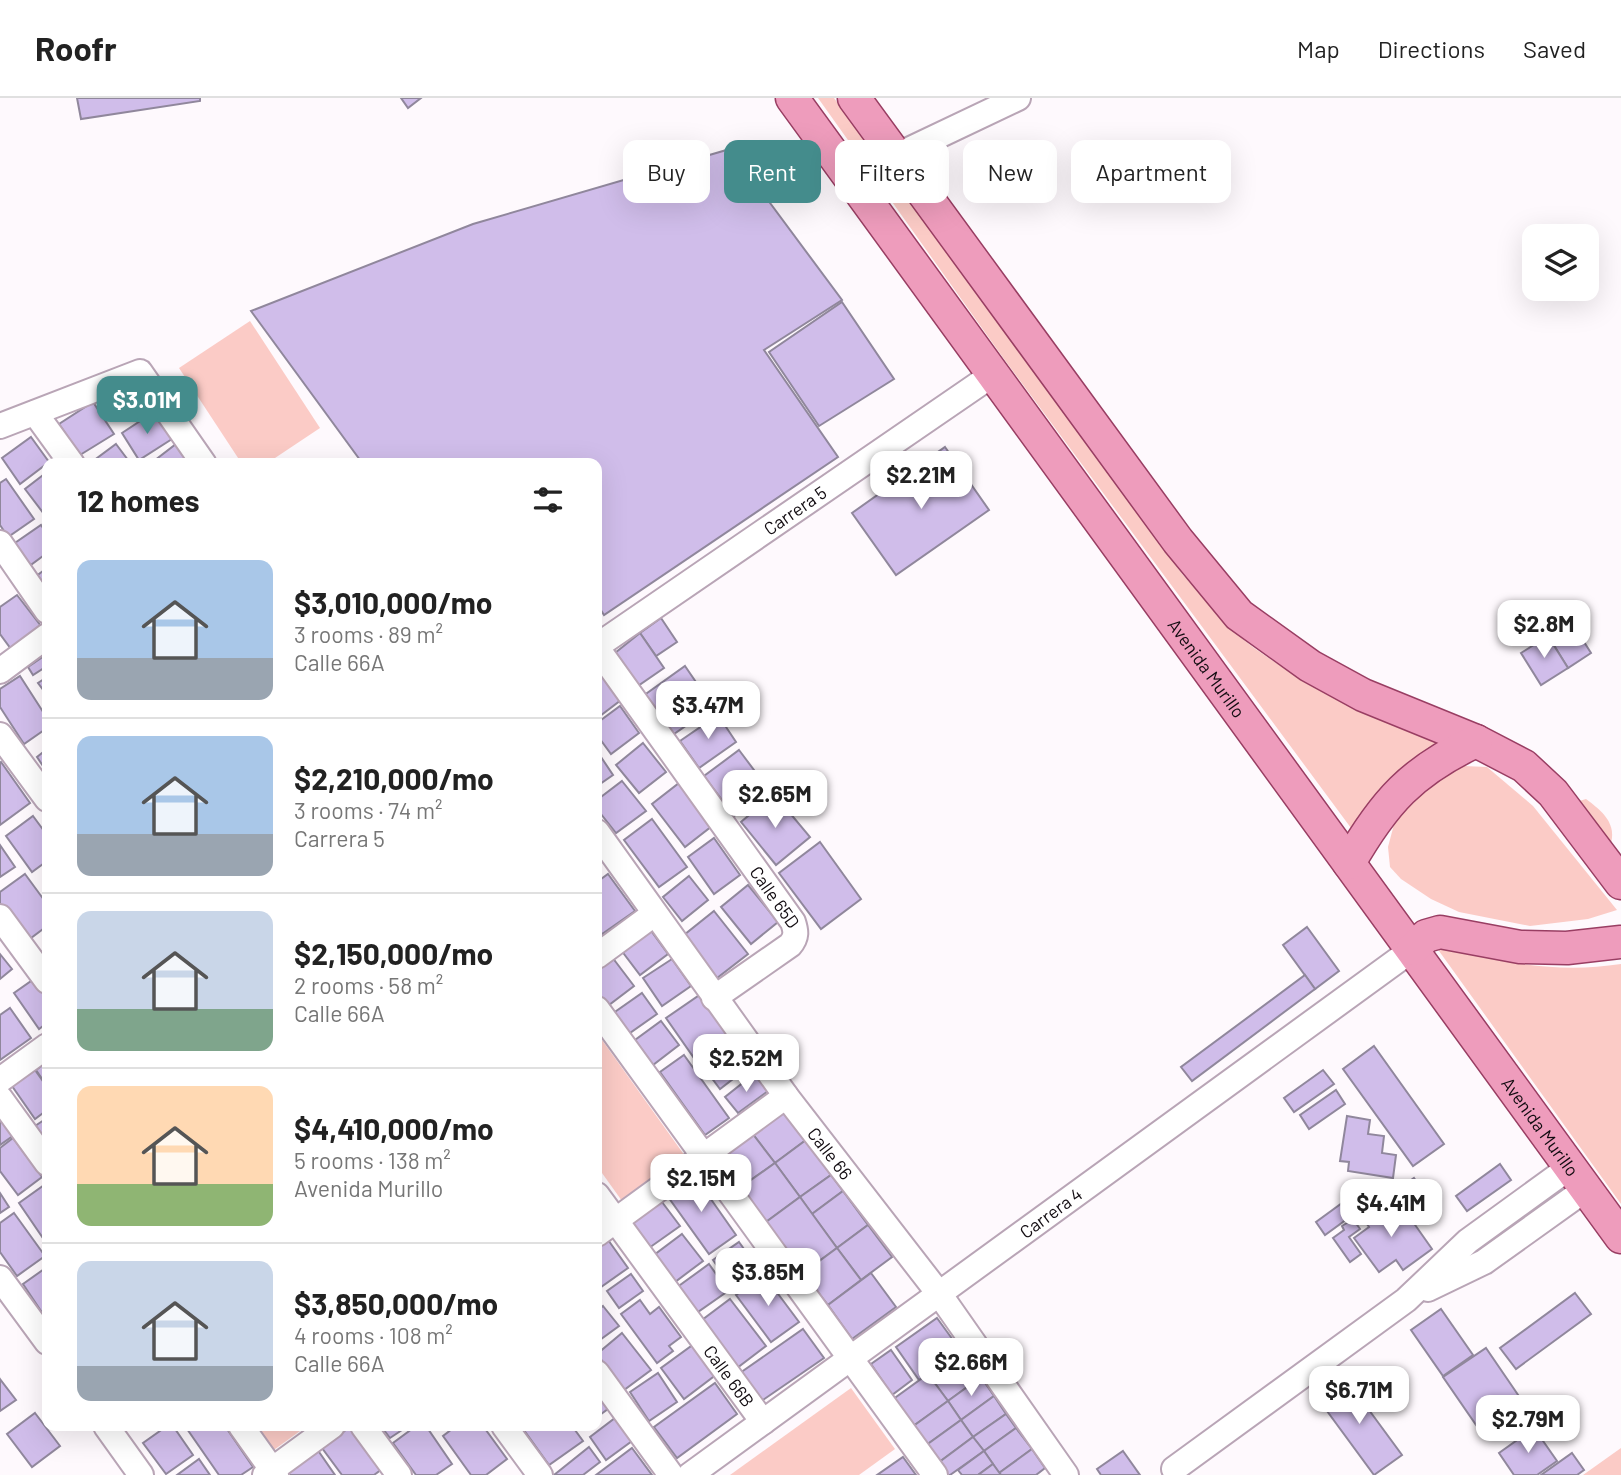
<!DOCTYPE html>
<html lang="en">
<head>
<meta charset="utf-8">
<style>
	body { margin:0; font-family:Barlow,sans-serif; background:#f2f2f2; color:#222; height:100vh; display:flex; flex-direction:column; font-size:26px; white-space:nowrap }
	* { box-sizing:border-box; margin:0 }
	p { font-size:23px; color:#767676 }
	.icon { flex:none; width:38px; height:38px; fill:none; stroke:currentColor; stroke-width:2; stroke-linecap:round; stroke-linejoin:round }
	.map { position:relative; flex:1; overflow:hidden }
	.side { position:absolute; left:42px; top:360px; width:560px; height:973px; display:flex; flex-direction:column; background:#fff; border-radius:14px; box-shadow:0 7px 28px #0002 }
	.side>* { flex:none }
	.guide { position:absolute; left:623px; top:42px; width:665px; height:63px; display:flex; gap:14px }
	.controls { position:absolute; left:1522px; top:126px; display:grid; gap:14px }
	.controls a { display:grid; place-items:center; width:77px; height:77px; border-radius:14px; background:#fff; box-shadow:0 7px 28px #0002; font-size:35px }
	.price { position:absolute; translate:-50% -60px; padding:0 16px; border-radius:14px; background:#fff; color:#222; font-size:23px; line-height:46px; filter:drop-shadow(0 2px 4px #0008) }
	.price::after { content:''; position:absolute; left:50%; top:42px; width:21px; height:16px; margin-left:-10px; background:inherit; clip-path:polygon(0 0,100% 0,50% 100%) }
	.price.selected { background:#448c8c; color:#fff }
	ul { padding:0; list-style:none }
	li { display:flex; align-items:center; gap:21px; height:175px; padding:0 35px }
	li+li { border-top:2px solid #e0e0e0 }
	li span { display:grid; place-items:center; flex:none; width:196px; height:140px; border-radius:14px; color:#555 }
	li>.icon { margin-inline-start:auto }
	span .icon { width:84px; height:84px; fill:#fffc; stroke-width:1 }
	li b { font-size:30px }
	h2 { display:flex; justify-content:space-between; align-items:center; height:84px; padding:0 35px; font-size:30px }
	.chip { padding:0 24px; border-radius:14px; background:#fff; box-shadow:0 7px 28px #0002; font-size:24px; line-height:63px }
	.chip.selected { background:#448c8c; color:#fff }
	header { display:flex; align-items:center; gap:42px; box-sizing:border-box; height:98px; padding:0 35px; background:#fff; border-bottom:2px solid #e0e0e0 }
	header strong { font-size:33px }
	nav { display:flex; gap:38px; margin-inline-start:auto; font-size:24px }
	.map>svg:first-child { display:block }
	.green { fill:#fbcbc6 }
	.building { fill:#d0bdea; stroke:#90879c; stroke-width:2 }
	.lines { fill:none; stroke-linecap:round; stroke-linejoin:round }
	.minor-casing { stroke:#b9a5b6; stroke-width:28 }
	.major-casing { stroke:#993e63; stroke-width:35 }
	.minor { stroke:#fff; stroke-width:24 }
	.major { stroke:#ee9cbc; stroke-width:32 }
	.labels { text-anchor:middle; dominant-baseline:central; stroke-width:5; stroke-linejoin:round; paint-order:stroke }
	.street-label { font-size:18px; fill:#110b10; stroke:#fef9fd }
</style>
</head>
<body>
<header>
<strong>Roofr</strong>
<nav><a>Map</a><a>Directions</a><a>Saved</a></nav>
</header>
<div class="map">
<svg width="1621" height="1377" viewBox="0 0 1621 1377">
	<rect width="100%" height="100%" fill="#fef9fd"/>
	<!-- green -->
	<g class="green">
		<path d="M818,0H834L1183,477C1201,496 1218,520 1238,537C1294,585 1372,614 1440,642L1409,665L1351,730L1004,261Z"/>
		<path d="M250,223L320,330L266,366H242L179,270Z"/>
		<path d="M1464,668L1487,669L1533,708L1617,812L1588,821L1530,828L1459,814L1431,801L1401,781L1390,769L1388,749L1397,715L1435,677Z"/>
		<path d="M1586,701C1602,713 1618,726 1610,748L1576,704Z"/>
		<path d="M1434,846C1496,864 1556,876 1621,866V1106Z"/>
		<path d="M597,935L685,1058L622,1103L597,1068Z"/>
		<path d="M851,1290L895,1351L859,1377H730Z"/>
		<path d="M253,1328H307L271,1354Z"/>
		<path d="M1621,1350V1377H1583Z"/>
	</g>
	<!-- building -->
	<g class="building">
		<path d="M77,0H200V3L81,21Z"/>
		<path d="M401,0H421L408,10Z"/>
		<path d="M730,51L842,202L764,252L838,359L604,517L597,506V366H363L251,213L473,126Z"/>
		<path d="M842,204L894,281L819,328L769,254Z"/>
		<path d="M93,304L114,336L80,357L59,326Z"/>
		<path d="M154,314L172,341L139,362L122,335Z"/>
		<path d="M31,339L49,364L20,386L2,360Z"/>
		<path d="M116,346L131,366H89Z"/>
		<path d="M176,346L190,366H150Z"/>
		<path d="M945,349L989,412L896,477L852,415Z"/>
		<path d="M47,374V413L44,416L25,391Z"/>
		<path d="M6,381L34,421L8,439L0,427V385Z"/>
		<path d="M41,427L47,436V455L28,469L12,447Z"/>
		<path d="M47,470V496L35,479Z"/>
		<path d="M17,497L41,528L11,551L0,536V509Z"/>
		<path d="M1560,506L1591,555L1568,570L1537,520Z"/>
		<path d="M661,520L677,544L656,558L640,535Z"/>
		<path d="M640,535L664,570L632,592L610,559Z"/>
		<path d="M1548,538L1568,570L1541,587L1521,555Z"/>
		<path d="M47,556V568L33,577L28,569Z"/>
		<path d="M685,568L713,609L671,638L643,598Z"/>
		<path d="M597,569L621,602L600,618L597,613Z"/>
		<path d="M20,578L47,620V630L24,646L0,609V591Z"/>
		<path d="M47,579V597L38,585Z"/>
		<path d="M620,608L639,635L611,656L597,637V625Z"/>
		<path d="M718,617L736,644L699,670L680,643Z"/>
		<path d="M643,645L666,674L639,695L616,667Z"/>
		<path d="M47,651V674L37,659Z"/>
		<path d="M739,652L769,692L734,718L704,678Z"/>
		<path d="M597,653L613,677L597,688Z"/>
		<path d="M1,664L30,705L0,727V665Z"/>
		<path d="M622,683L646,713L616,735L597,711V702Z"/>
		<path d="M679,685L712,728L685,749L652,706Z"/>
		<path d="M774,696L810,739L776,767L741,724Z"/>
		<path d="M33,718L47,737V763L32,774L6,738Z"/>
		<path d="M652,721L687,769L659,789L624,742Z"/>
		<path d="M714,740L740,777L714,796L688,759Z"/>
		<path d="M820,744L861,801L821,831L779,775Z"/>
		<path d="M0,747L15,769L0,779Z"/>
		<path d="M25,776L47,806V828L27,843L0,806V794Z"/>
		<path d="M608,776L635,813L602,836L597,828V784Z"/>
		<path d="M689,778L708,802L682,823L663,799Z"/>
		<path d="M748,787L778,824L751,846L721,809Z"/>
		<path d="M714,813L748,856L717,880L684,837Z"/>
		<path d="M1307,829L1339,873L1315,891L1283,847Z"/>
		<path d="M649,830L668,856L640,877L621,852Z"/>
		<path d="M0,856L12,871L0,881Z"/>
		<path d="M612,859L634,888L605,910L597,899V871Z"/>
		<path d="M672,861L691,888L662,908L643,880Z"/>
		<path d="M1305,877L1315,891L1192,983L1181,969Z"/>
		<path d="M34,881L47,900V925L39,931L14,895Z"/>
		<path d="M642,895L657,916L627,937L612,916Z"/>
		<path d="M701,896L728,936L694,960L666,920Z"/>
		<path d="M10,910L31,940L0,962V917Z"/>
		<path d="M661,923L679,947L653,967L635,942Z"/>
		<path d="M732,942L751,967L720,991L702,967Z"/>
		<path d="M1374,948L1444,1046L1413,1068L1343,971Z"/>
		<path d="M684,957L729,1020L705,1037L660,974Z"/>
		<path d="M47,964V988L36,972Z"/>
		<path d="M35,972L47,989V1012L35,1021L12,988Z"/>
		<path d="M1323,972L1334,986L1294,1014L1284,1000Z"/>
		<path d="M754,976L768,993L738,1015L725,999Z"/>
		<path d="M1336,992L1345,1006L1309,1031L1300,1017Z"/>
		<path d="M0,1011L17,1035L0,1047Z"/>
		<path d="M783,1012L806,1042L775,1065L752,1035Z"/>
		<path d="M1347,1018L1370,1022L1368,1036L1384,1038L1382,1055L1396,1057L1393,1080L1348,1073L1349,1064L1340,1063Z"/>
		<path d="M47,1020V1045L35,1028Z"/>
		<path d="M752,1035L775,1065L741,1089L719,1059Z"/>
		<path d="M13,1040L42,1079L18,1097L0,1073V1050Z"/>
		<path d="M806,1042L831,1077L800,1099L775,1065Z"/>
		<path d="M775,1065L800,1099L766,1124L741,1089Z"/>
		<path d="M1500,1066L1511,1082L1467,1113L1456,1098Z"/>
		<path d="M694,1077L736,1137L709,1156L666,1096Z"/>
		<path d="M831,1077L843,1093L812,1116L800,1099Z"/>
		<path d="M1414,1080L1436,1110L1424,1118L1403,1088Z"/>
		<path d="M47,1085V1146L19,1105Z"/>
		<path d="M843,1093L868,1127L837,1150L812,1116Z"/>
		<path d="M0,1095L9,1109L0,1115Z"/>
		<path d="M800,1099L837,1150L803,1175L766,1124Z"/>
		<path d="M659,1100L680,1128L649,1150L628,1123Z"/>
		<path d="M1349,1100L1358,1113L1325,1137L1316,1124Z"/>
		<path d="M1384,1103L1397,1120L1406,1114L1432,1151L1403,1172L1396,1162L1379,1174L1354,1140L1369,1129L1362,1119Z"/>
		<path d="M14,1115L45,1158L17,1178L0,1154V1125Z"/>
		<path d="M1353,1121L1360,1131L1349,1139L1361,1156L1350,1164L1333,1140L1344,1132L1342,1128Z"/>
		<path d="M868,1127L892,1159L861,1182L837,1150Z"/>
		<path d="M682,1136L703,1163L675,1184L654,1157Z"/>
		<path d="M606,1139L628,1170L601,1189L597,1183V1146Z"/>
		<path d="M739,1144L759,1172L733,1190L713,1162Z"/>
		<path d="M837,1150L861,1182L828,1207L803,1175Z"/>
		<path d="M709,1166L728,1193L695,1216L676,1190Z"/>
		<path d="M47,1169V1222L23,1186Z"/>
		<path d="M871,1175L896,1209L852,1241L828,1207Z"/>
		<path d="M631,1176L643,1193L619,1210L607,1193Z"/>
		<path d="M764,1177L799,1224L771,1244L736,1197Z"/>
		<path d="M1575,1195L1591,1216L1516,1271L1500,1250Z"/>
		<path d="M730,1201L766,1248L737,1270L702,1222Z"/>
		<path d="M640,1202L650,1216L659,1209L681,1239L669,1248L673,1253L657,1265L621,1216Z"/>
		<path d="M603,1208L619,1228L597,1244V1213Z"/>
		<path d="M1441,1211L1473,1257L1443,1278L1411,1232Z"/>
		<path d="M937,1220L961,1253L919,1282L896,1249Z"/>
		<path d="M803,1231L824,1260L760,1304L740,1275Z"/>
		<path d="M622,1235L651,1272L624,1292L597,1256Z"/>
		<path d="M694,1246L717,1276L684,1301L661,1270Z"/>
		<path d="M1486,1250L1525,1307L1483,1337L1443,1279Z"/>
		<path d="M891,1252L912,1282L892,1297L871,1266Z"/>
		<path d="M961,1253L981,1279L948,1303L928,1276Z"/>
		<path d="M658,1275L677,1304L649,1323L630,1294Z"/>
		<path d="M928,1276L948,1303L912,1329L892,1302Z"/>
		<path d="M1344,1278L1402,1357L1374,1377L1316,1298Z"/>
		<path d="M981,1279L994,1298L961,1322L948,1303Z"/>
		<path d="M0,1281L16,1302L0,1313Z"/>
		<path d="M715,1285L737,1316L677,1360L654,1329Z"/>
		<path d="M597,1287L612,1308L597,1319Z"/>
		<path d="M994,1298L1006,1316L973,1339L961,1322Z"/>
		<path d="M948,1303L961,1322L925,1348L912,1329Z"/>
		<path d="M35,1315L60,1348L32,1369L7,1336Z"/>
		<path d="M1006,1316L1016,1330L984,1353L973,1339Z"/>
		<path d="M615,1320L632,1343L606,1362L590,1339Z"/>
		<path d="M961,1322L973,1339L938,1365L925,1348Z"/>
		<path d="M167,1328H173L193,1357L166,1376L143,1345Z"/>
		<path d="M185,1328H225L253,1369L241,1377H219Z"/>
		<path d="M351,1328L382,1371L374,1377H342L322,1350Z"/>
		<path d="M381,1328H408L390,1340Z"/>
		<path d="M416,1328H426L452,1366L436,1377H416L393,1345Z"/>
		<path d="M456,1328H483L507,1361L486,1377H471L443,1338Z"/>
		<path d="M521,1328H572L583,1343L549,1367Z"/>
		<path d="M1016,1330L1032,1351L999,1375L984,1353Z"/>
		<path d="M1534,1330L1557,1363L1537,1377H1514L1499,1355Z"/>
		<path d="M973,1339L984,1353L950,1377H946L938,1365Z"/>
		<path d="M589,1349L600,1364L583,1377H554Z"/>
		<path d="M632,1350L652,1377H596Z"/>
		<path d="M317,1351L335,1377H287L285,1374Z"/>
		<path d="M1032,1351L1045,1370L1036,1377H1001L999,1375Z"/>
		<path d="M984,1353L993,1366L978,1377H962L958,1372Z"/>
		<path d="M1123,1353L1140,1377H1101L1097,1371Z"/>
		<path d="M1572,1355L1584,1372L1577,1377H1541Z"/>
		<path d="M903,1359L916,1377H877Z"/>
		<path d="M199,1361L210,1377H177Z"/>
		<path d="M993,1366L1001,1377H978Z"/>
	</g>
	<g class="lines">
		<!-- minor casing -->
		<g class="minor-casing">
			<g id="minor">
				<path d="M896,58L1018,0"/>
				<path d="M35,315L72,366"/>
				<path d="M0,328L140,274L204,366"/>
				<path d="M0,445L47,513"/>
				<path id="s1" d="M597,548L992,277"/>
				<path id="s2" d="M597,550L793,824C796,833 797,839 790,847L714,900"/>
				<path d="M0,573L47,538"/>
				<path d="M0,637L47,701"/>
				<path id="s3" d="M597,734L786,998L940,1197L1066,1377"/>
				<path d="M0,819L47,883"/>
				<path d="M597,858L654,816"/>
				<path d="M597,911L935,1377"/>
				<path d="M0,982L47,948"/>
				<path d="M0,1000L47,1065"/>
				<path id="s4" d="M597,1097L763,1324"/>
				<path d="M597,1136L786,998"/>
				<path d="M0,1180L47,1244"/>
				<path d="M1428,1191L1484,1164L1586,1091"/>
				<path d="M597,1275L671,1377"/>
				<path d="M106,1328L141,1377"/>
				<path d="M241,1328L276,1377"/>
				<path d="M363,1328L399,1377"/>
				<path d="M504,1328L540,1377"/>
				<path d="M1174,1371L1406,1202L1468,1143L1570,1069"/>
				<path d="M265,1377L332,1328"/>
				<path id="s5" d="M690,1377L1413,851"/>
			</g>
		</g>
		<!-- major casing -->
		<g class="major-casing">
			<g id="major">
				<path id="s6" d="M792,0L1621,1139"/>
				<path d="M854,0L1178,443L1239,517L1310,568L1363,597L1476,643L1524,668L1553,695L1621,785"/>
				<path d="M1349,765C1384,704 1412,673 1476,643"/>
				<path d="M1413,851L1426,838L1440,834L1520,849L1567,850L1621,844"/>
			</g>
		</g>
		<!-- minor -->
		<use href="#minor" class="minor"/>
		<!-- major -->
		<use href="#major" class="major"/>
	</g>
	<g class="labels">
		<!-- street labels -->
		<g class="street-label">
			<text stroke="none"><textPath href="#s1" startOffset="240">Carrera 5</textPath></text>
			<text stroke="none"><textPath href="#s6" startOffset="705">Avenida Murillo</textPath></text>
			<text stroke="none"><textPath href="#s2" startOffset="306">Calle 65D</textPath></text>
			<text stroke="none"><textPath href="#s6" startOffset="1272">Avenida Murillo</textPath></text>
			<text stroke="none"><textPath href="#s3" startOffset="397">Calle 66</textPath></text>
			<text stroke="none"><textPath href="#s5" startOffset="446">Carrera 4</textPath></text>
			<text stroke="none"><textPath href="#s4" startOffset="224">Calle 66B</textPath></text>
		</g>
	</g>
</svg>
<div class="controls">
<a><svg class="icon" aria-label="layers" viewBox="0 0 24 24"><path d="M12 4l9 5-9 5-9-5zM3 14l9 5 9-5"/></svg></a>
</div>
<b class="price selected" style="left:147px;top:338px">$3.01M</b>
<b class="price" style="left:921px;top:413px">$2.21M</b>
<b class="price" style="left:1544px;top:562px">$2.8M</b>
<b class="price" style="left:708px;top:643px">$3.47M</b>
<b class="price" style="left:775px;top:732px">$2.65M</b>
<b class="price" style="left:746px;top:996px">$2.52M</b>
<b class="price" style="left:701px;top:1116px">$2.15M</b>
<b class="price" style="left:1391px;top:1141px">$4.41M</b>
<b class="price" style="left:768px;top:1210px">$3.85M</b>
<b class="price" style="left:971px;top:1300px">$2.66M</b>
<b class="price" style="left:1359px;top:1328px">$6.71M</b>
<b class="price" style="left:1528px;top:1357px">$2.79M</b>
<div class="guide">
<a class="chip">Buy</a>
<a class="chip selected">Rent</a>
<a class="chip">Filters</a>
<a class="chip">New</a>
<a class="chip">Apartment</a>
</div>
<section class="side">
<h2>12 homes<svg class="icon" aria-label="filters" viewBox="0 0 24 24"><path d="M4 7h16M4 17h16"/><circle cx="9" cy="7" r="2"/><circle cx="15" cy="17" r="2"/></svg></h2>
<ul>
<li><span style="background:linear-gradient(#a9c7e8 70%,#9aa5b1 0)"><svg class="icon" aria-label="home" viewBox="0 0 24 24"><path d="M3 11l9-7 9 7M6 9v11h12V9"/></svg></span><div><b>$3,010,000/mo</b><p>3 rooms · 89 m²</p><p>Calle 66A</p></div></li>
<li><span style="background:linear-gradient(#a9c7e8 70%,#9aa5b1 0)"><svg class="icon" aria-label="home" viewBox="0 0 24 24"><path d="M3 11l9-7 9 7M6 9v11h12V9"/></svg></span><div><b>$2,210,000/mo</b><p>3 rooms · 74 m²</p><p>Carrera 5</p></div></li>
<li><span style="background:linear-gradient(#c9d6e8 70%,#7fa58c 0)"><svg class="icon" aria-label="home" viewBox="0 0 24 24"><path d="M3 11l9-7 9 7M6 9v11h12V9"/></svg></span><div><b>$2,150,000/mo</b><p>2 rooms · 58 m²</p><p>Calle 66A</p></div></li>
<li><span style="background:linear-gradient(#ffd9b3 70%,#8fb573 0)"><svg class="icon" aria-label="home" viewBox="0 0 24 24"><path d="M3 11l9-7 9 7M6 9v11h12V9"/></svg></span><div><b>$4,410,000/mo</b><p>5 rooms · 138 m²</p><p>Avenida Murillo</p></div></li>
<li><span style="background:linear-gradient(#c9d6e8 75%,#9aa5b1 0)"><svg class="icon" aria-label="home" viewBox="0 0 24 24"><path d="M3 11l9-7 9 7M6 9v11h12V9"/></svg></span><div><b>$3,850,000/mo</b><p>4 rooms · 108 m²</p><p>Calle 66A</p></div></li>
</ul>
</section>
</div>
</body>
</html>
